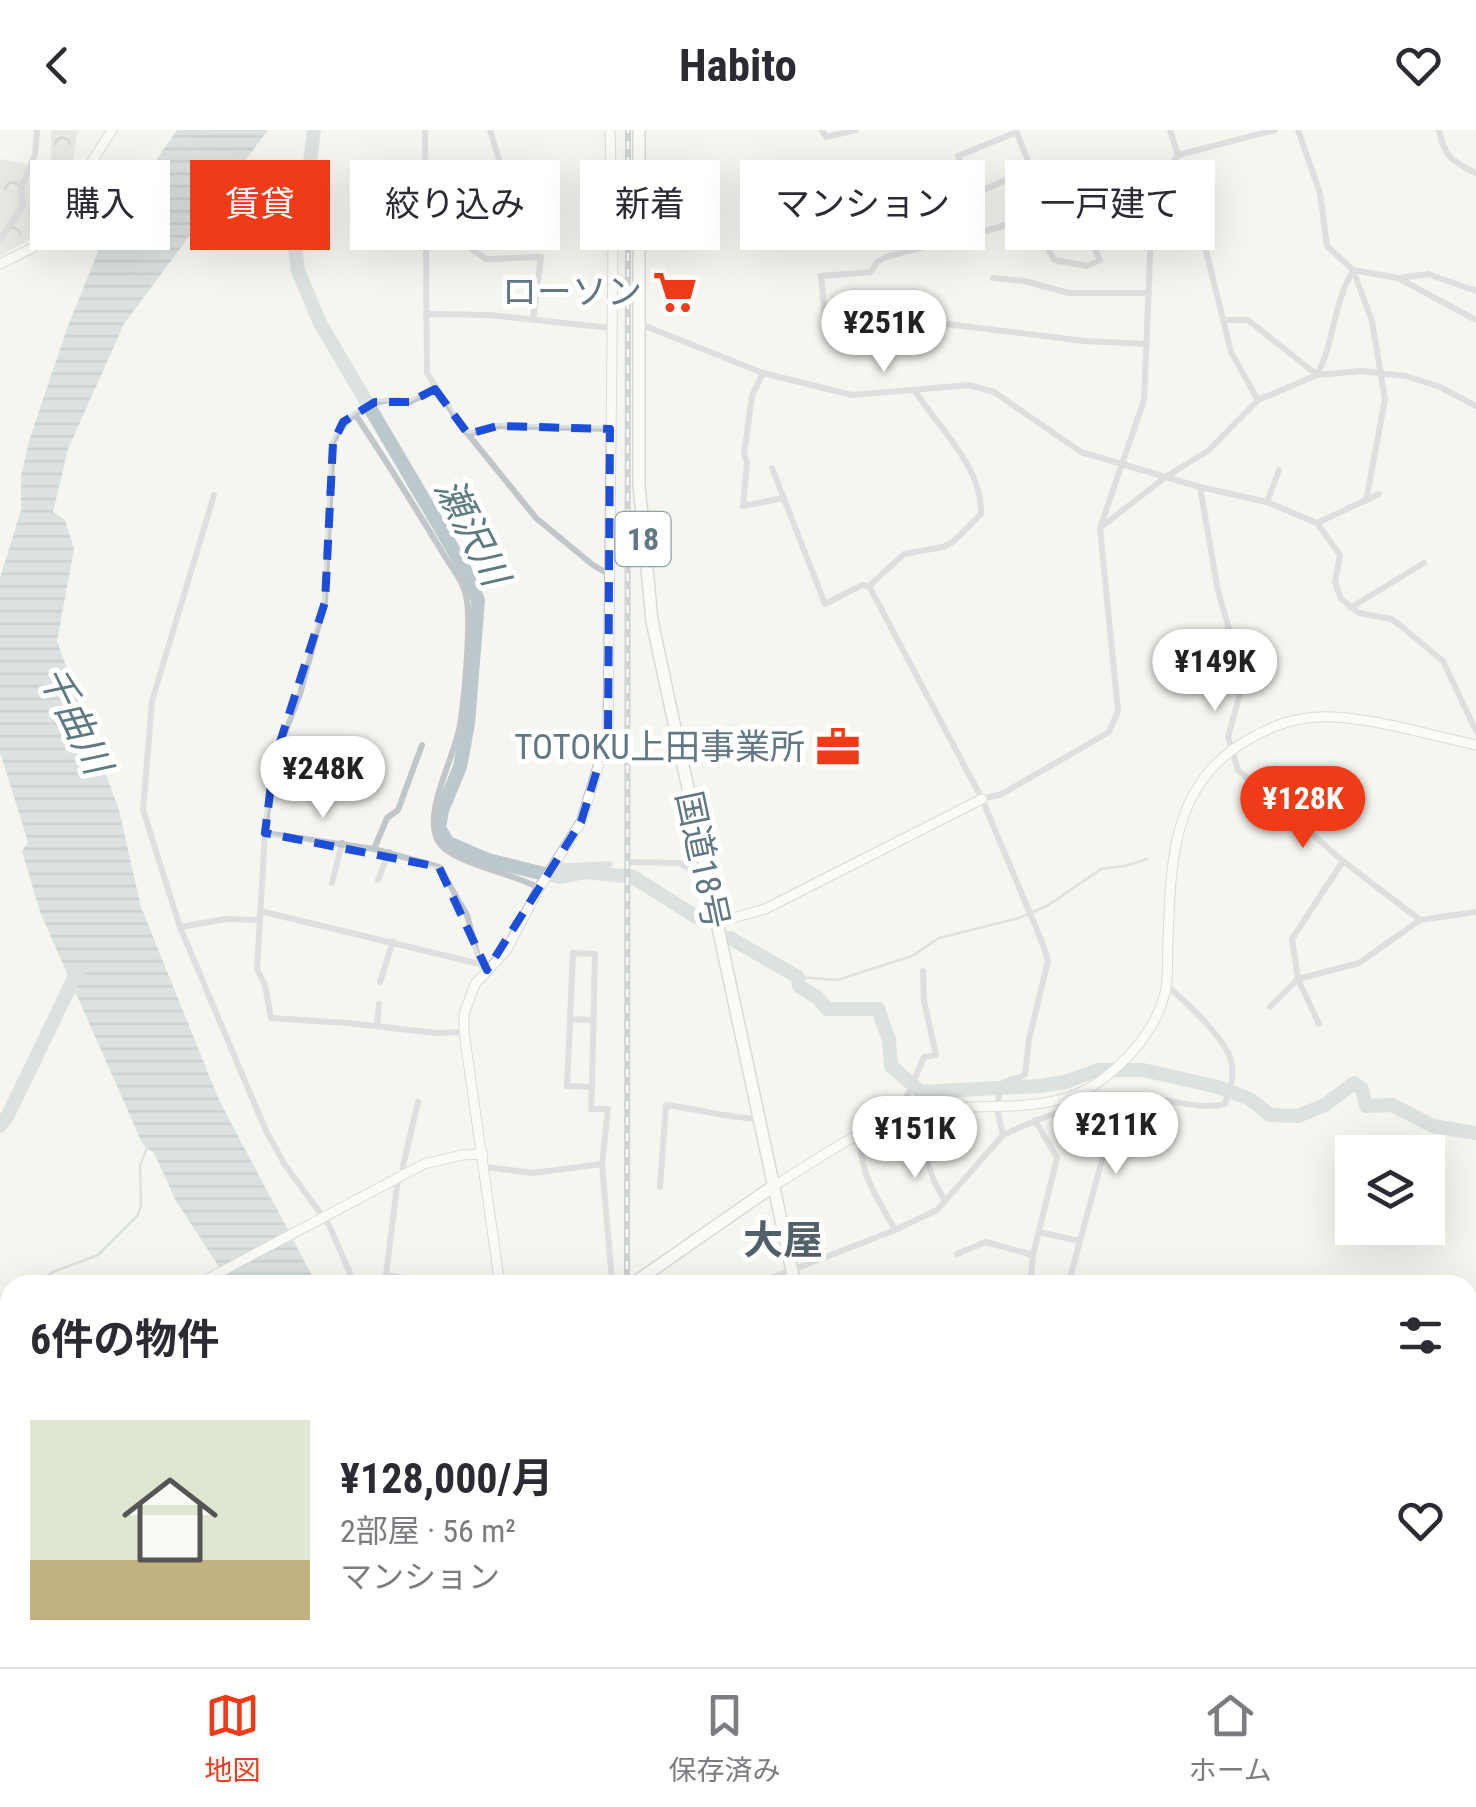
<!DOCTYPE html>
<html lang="ja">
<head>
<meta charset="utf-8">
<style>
	body { margin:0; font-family:"Roboto Condensed","Noto Sans JP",sans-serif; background:#f2f2f3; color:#2b2b33; height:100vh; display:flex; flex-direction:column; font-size:38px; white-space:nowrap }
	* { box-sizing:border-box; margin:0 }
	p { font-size:32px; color:#7c7c81 }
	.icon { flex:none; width:55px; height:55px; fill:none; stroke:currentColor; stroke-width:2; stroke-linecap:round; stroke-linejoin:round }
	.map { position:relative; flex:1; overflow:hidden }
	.sheet { position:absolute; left:0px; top:1145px; width:1478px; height:392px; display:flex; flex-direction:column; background:#fff; border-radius:30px 30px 0 0; box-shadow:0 10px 40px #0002 }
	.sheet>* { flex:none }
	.banner { position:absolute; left:30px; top:30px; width:1418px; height:90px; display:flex; gap:20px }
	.tools { position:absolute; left:1335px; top:1005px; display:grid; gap:20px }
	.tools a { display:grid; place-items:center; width:110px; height:110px; border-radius:0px; background:#fff; box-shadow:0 10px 40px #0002; font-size:50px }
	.price { position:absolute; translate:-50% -85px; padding:0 22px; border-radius:35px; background:#fff; color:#222; font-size:32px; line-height:65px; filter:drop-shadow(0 2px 5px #0008) }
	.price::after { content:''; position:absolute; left:50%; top:60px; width:30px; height:22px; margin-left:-15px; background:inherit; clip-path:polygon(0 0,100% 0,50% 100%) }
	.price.current { background:#ef3b18; color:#fff }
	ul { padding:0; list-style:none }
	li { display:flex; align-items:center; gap:30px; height:250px; padding:0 30px }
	li span { display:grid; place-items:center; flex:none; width:280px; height:200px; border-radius:0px; color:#555 }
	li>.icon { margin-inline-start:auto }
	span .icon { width:120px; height:120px; fill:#fffc; stroke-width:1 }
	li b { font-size:42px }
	h2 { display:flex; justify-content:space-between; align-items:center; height:120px; padding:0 30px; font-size:42px }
	.tag { padding:0 35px; border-radius:0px; background:#fff; box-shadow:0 10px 40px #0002; font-size:35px; line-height:90px }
	.tag.current { background:#ef3b18; color:#fff }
	header { display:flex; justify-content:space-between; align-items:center; height:130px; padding:0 30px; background:#fff; font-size:45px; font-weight:700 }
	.dock { display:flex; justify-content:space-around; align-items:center; height:140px; border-top:2px solid #e1e1e2; background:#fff; font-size:28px; color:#7c7c81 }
	.dock a { display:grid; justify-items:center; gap:5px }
	.dock .current { color:#ef3b18 }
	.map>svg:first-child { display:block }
	.forest { fill:url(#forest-crowns) }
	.water { fill:url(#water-rules) }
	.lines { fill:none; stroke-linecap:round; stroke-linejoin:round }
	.stream { stroke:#bbc9cd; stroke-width:2.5 }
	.river { stroke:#bbc9cd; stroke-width:14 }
	.secondary-casing { stroke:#b5bbbf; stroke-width:11 }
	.highway-casing { stroke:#b3b8bb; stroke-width:14 }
	.street { stroke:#c0c6c9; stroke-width:6 }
	.secondary { stroke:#fff; stroke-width:9 }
	.highway { stroke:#fff; stroke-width:11 }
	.rail-casing { stroke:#a1a9ae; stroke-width:6 }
	.rail { stroke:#fff; stroke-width:2.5; stroke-dasharray:8; stroke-linecap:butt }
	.marked { fill:none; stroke:#1d4ed8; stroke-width:8; stroke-dasharray:20 12; stroke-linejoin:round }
	.labels { text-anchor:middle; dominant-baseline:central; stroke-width:10; stroke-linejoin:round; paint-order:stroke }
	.shield { fill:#fff; stroke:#91a0aa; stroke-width:2.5 }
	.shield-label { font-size:32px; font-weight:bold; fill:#627885 }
	.poi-label { font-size:35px; fill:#627885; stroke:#fff; text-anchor:end }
	.street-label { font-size:35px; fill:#627885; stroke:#fff }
	.water-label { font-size:38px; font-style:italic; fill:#5e7b82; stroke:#fff }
	.quarter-label { font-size:40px; font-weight:bold; fill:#516069; stroke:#fff }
</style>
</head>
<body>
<header><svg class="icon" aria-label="back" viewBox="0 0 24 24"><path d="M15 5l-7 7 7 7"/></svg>Habito<svg class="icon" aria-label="heart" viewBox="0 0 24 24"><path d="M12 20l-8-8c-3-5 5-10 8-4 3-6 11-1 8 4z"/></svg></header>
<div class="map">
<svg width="1476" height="1537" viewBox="0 0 1476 1537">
	<defs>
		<pattern id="forest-crowns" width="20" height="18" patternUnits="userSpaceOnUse" patternTransform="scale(2.5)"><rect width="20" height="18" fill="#d7ddd2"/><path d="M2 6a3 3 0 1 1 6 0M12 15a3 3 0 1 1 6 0" fill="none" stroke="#b2b8b0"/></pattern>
		<pattern id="water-rules" width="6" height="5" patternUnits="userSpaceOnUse" patternTransform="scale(2.5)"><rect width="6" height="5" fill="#bbc9cd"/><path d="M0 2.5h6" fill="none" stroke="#9ba8ac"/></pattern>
	</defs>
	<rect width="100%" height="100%" fill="#f6f5f1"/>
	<!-- forest -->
	<path class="forest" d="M51,0H78L66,69C48,80 37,85 34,107L0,126V29L51,39Z"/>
	<!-- water -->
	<path class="water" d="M177,0H268L124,194L68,319L53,382L65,390L74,419L57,511L119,680L141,777L219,970L317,1155H231L176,1071L154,1023L143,1015L40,782L22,721L28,712L0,622V448L21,380V346L29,311L66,201L105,104Z"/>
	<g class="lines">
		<!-- stream -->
		<g class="stream">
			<path d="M798,847L837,850L912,826L939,808L1019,788L1047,776L1101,739L1125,736L1147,729"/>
			<path d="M34,1155L53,1142L98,1125L138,1085L141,1075L140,1035L148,1016"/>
			<path d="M0,1183L10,1177"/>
		</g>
		<!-- river -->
		<g class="river">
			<path d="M314,0L309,41L293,100L298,141L320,193L464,438L478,470L468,594L460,637L442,680L439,698L448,713L488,730L536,742L561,747L585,742L633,747L698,788"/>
			<path d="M730,808L798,847L799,856L818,868L827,879H878L889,910L891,936L921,962L1039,956L1065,952L1098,940H1143L1218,957L1250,969L1270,985L1298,986L1325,975L1354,953L1362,959L1366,976L1392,975L1433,996L1476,1003"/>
			<path d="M0,996L8,985L78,840"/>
		</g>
		<!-- secondary casing -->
		<g class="secondary-casing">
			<g id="secondary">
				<path d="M0,134L32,118L43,108L112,0"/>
				<path d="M715,793L765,779L982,669"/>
				<path d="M772,1057C814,1032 858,999 906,985C970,966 1047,993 1104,948C1132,926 1156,898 1165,863C1169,846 1167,827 1168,809C1171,735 1171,658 1241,614C1271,595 1299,585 1334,587C1377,589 1433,606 1476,615"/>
				<path d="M196,1155L424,1034L462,1025L483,1024"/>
				<path d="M500,1155L464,902V884L475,854L506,821L539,758L581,692L608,604L613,116L610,0"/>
				<path d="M0,1267L10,1261"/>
				<path d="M565,1537V1528"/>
			</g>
		</g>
		<!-- highway casing -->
		<g class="highway-casing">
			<g id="highway">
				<path d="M639,0V355L652,491L795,1155"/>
				<path d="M631,1155L772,1057"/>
				<path d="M0,1490L10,1493"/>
				<path d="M122,1528L153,1537"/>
				<path d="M267,1537L303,1528"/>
				<path d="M802,1537L805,1528"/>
			</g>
		</g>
		<!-- street -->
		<g class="street">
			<path d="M425,0L427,243L459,293L536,388L593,435L610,445"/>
			<path d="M822,0L826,7L856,0"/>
			<path d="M1298,0L1320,63L1327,116L1353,140L1372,191L1385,269L1366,371"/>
			<path d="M1439,0C1444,26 1452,32 1476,43"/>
			<path d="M1016,1L1045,73"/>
			<path d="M1017,2L958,26L974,64L1031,39"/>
			<path d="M1178,25L1275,0"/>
			<path d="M1152,61L1195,76L1231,222L1258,270"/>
			<path d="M1071,69L1107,62L1125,49L1151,65"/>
			<path d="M1030,82L1054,130L1087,136L1100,130L1071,69L1045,74L1000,97L886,127L877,132L871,142L821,146L825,188L946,194L1085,211L1147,214"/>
			<path d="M0,110L23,76L21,58L35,25L37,0"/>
			<path d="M467,114C527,88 504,49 490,0"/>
			<path d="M466,115L486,129L541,127L533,190"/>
			<path d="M1353,140L1398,148L1476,190"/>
			<path d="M993,148L1024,151L1069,163H1147"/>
			<path d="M1400,148L1428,144L1476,161"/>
			<path d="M426,184L490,185L611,198"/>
			<path d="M1224,190H1248L1316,244"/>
			<path d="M640,194L763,243L852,265L969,255L994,262L1081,322L1200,357L1267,372L1317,393L1340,425L1335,452L1341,469L1359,483L1391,489L1401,496L1443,531L1476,601"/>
			<path d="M763,243L752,266L744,325L747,332L743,376L784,368"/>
			<path d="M1317,245C1335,211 1333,173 1353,141"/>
			<path d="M435,259L410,272C376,264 347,283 333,313L325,472L300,564L274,631L265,703L257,839L265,855L271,888L348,893L436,903L464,902"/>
			<path d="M355,284C385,329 413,374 441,420C449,434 463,450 466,466C472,489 464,570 460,595C455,627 422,683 438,711C449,733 514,743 539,758"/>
			<path d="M468,304L498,296L610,299"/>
			<path d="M772,338L825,474L862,455L869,456"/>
			<path d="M1200,357L1218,461L1244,549L1228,607L1238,640L1343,731L1420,790"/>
			<path d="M214,365L152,571L143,680L180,797L266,1001L285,1035L329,1095L355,1155"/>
			<path d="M1267,372L1279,340"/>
			<path d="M1317,393L1379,364"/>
			<path d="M1101,397L1167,346L1208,321L1258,270L1317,245L1361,241L1406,246L1440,257L1476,276"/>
			<path d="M1350,478L1424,433"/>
			<path d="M982,669L1002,664L1109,602L1118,581L1100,398L1144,270L1151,104C1145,60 1157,60 1178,25L1170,0"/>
			<path d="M265,703L374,719L439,737L467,785L480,834L487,840"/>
			<path d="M374,719L387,688L398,680L422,615"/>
			<path d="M632,732L680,733L706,751"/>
			<path d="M553,737L610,734"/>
			<path d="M378,750L389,722"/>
			<path d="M332,753L342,713"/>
			<path d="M260,781L480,834"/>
			<path d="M180,797L226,789L260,790"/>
			<path d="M573,823L595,824L592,957L567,956Z"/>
			<path d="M380,852L393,811"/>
			<path d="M1270,877L1298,849L1359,833L1420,790L1476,782"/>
			<path d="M570,889L593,890"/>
			<path d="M1319,894L1298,849L1292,809L1343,731"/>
			<path d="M377,896L379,874"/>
			<path d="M592,957L591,979H608L602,1034L612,1151"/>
			<path d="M904,985L905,971L924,927L936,925L924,871L923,841"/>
			<path d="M862,1004C855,1038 880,1072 895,1100"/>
			<path d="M1003,1005C1052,982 1099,965 1155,969C1179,971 1200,980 1225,974C1229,961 1234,949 1232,935C1229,911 1186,872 1167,856"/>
			<path d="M921,1014L934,1051L945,1071"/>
			<path d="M485,1037L533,1043L602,1034"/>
			<path d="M404,1043L403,1036L418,972"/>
			<path d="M398,1048L386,1145L446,1155"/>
			<path d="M660,1057L666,975C698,979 725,987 757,989"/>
			<path d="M1039,1102L1079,1111"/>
			<path d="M957,1124L986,1112L1033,1125"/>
			<path d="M760,1155L769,1149L895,1100L937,1080L1003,1005C998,986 994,970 1004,952L1025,945L1029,909L1048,831L1042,812L982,669L869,456L904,424L943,417L954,411L981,384C983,338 939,298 915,261"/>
			<path d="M1030,1155L1033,1125L1057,1028L1035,990"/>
			<path d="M1068,1155L1109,1004L1107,971"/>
			<path d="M3,1265L10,1277"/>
			<path d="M0,1355L10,1359"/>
			<path d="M1468,1436L1476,1402"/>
			<path d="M1468,1477L1476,1476"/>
			<path d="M775,1528L776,1537"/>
			<path d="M69,1537L70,1528"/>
			<path d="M107,1537L109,1528"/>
			<path d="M517,1537L518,1528"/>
			<path d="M650,1537V1528"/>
			<path d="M935,1537L943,1528"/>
			<path d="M1448,1537L1450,1528"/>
		</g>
		<!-- secondary -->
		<use href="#secondary" class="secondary"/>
		<!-- highway -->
		<use href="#highway" class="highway"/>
		<!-- rail casing -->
		<g class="rail-casing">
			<g id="rail">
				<path d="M627,1155L628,0"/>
				<path d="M623,1537L624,1528"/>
			</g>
		</g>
		<!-- rail -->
		<use href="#rail" class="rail"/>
	</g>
	<!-- marked area -->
	<path d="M0 0H1476V1537H0ZM435,259L468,304L498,296L610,299L608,604L581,692L487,840L439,737L265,703L274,631L325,472L333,313L343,292L375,272H410Z" fill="#f6f5f1" fill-opacity=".55" fill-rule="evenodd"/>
	<path class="marked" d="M435,259L468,304L498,296L610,299L608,604L581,692L487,840L439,737L265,703L274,631L325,472L333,313L343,292L375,272H410Z"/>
	<!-- icons -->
	<defs>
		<g id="supermarket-bare" transform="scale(3.45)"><path d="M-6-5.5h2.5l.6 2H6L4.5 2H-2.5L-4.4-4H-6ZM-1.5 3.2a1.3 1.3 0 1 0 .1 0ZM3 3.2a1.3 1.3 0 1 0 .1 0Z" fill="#ef3b18" stroke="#fff" stroke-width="2.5" paint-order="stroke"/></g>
		<g id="office-bare" transform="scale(3.45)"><path d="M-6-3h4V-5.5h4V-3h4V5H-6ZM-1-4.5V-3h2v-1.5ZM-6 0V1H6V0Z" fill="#ef3b18" stroke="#fff" stroke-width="2.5" paint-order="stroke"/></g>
	</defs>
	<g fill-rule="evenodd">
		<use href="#supermarket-bare" x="675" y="162"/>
		<use href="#office-bare" x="838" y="617"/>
	</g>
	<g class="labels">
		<!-- shield labels -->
		<rect class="shield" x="615.5" y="382" width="55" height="54" rx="8"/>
		<g class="shield-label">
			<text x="643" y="409">18</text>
		</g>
		<!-- poi labels -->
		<g class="poi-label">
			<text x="642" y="162">ローソン</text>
			<text x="805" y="617">TOTOKU上田事業所</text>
		</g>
		<!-- street labels -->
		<g class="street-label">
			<text transform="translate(702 730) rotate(78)">国道18号</text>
		</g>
		<!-- water labels -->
		<g class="water-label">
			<text transform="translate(472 402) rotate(63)">瀬沢川</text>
			<text transform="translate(75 590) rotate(64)">千曲川</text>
		</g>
		<!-- quarter labels -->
		<g class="quarter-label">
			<text x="783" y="1110">大屋</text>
		</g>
	</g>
</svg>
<div class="tools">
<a><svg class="icon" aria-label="layers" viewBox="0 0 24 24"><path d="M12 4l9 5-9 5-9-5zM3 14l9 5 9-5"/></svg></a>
</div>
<b class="price" style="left:884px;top:245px">¥251K</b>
<b class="price" style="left:1215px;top:584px">¥149K</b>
<b class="price" style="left:323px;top:691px">¥248K</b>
<b class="price current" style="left:1303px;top:721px">¥128K</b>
<b class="price" style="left:1116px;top:1047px">¥211K</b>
<b class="price" style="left:915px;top:1051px">¥151K</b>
<div class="banner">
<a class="tag">購入</a>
<a class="tag current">賃貸</a>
<a class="tag">絞り込み</a>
<a class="tag">新着</a>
<a class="tag">マンション</a>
<a class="tag">一戸建て</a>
</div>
<section class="sheet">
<h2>6件の物件<svg class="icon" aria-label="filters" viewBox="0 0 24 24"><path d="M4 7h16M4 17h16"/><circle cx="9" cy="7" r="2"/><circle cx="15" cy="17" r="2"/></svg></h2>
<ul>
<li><span style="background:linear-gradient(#dfe7d0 70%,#c2b280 0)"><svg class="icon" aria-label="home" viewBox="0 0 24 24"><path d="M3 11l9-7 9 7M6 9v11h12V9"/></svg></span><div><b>¥128,000/月</b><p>2部屋 · 56 m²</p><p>マンション</p></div><svg class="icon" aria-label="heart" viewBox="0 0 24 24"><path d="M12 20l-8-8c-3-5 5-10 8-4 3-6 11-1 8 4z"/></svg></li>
</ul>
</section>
</div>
<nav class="dock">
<a class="current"><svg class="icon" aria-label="map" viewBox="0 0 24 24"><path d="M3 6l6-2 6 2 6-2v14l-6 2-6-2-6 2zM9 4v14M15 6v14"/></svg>地図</a>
<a><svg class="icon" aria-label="saved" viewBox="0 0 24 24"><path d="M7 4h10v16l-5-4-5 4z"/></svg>保存済み</a>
<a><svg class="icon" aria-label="home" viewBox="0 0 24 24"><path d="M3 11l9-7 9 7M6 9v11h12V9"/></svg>ホーム</a>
</nav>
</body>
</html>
